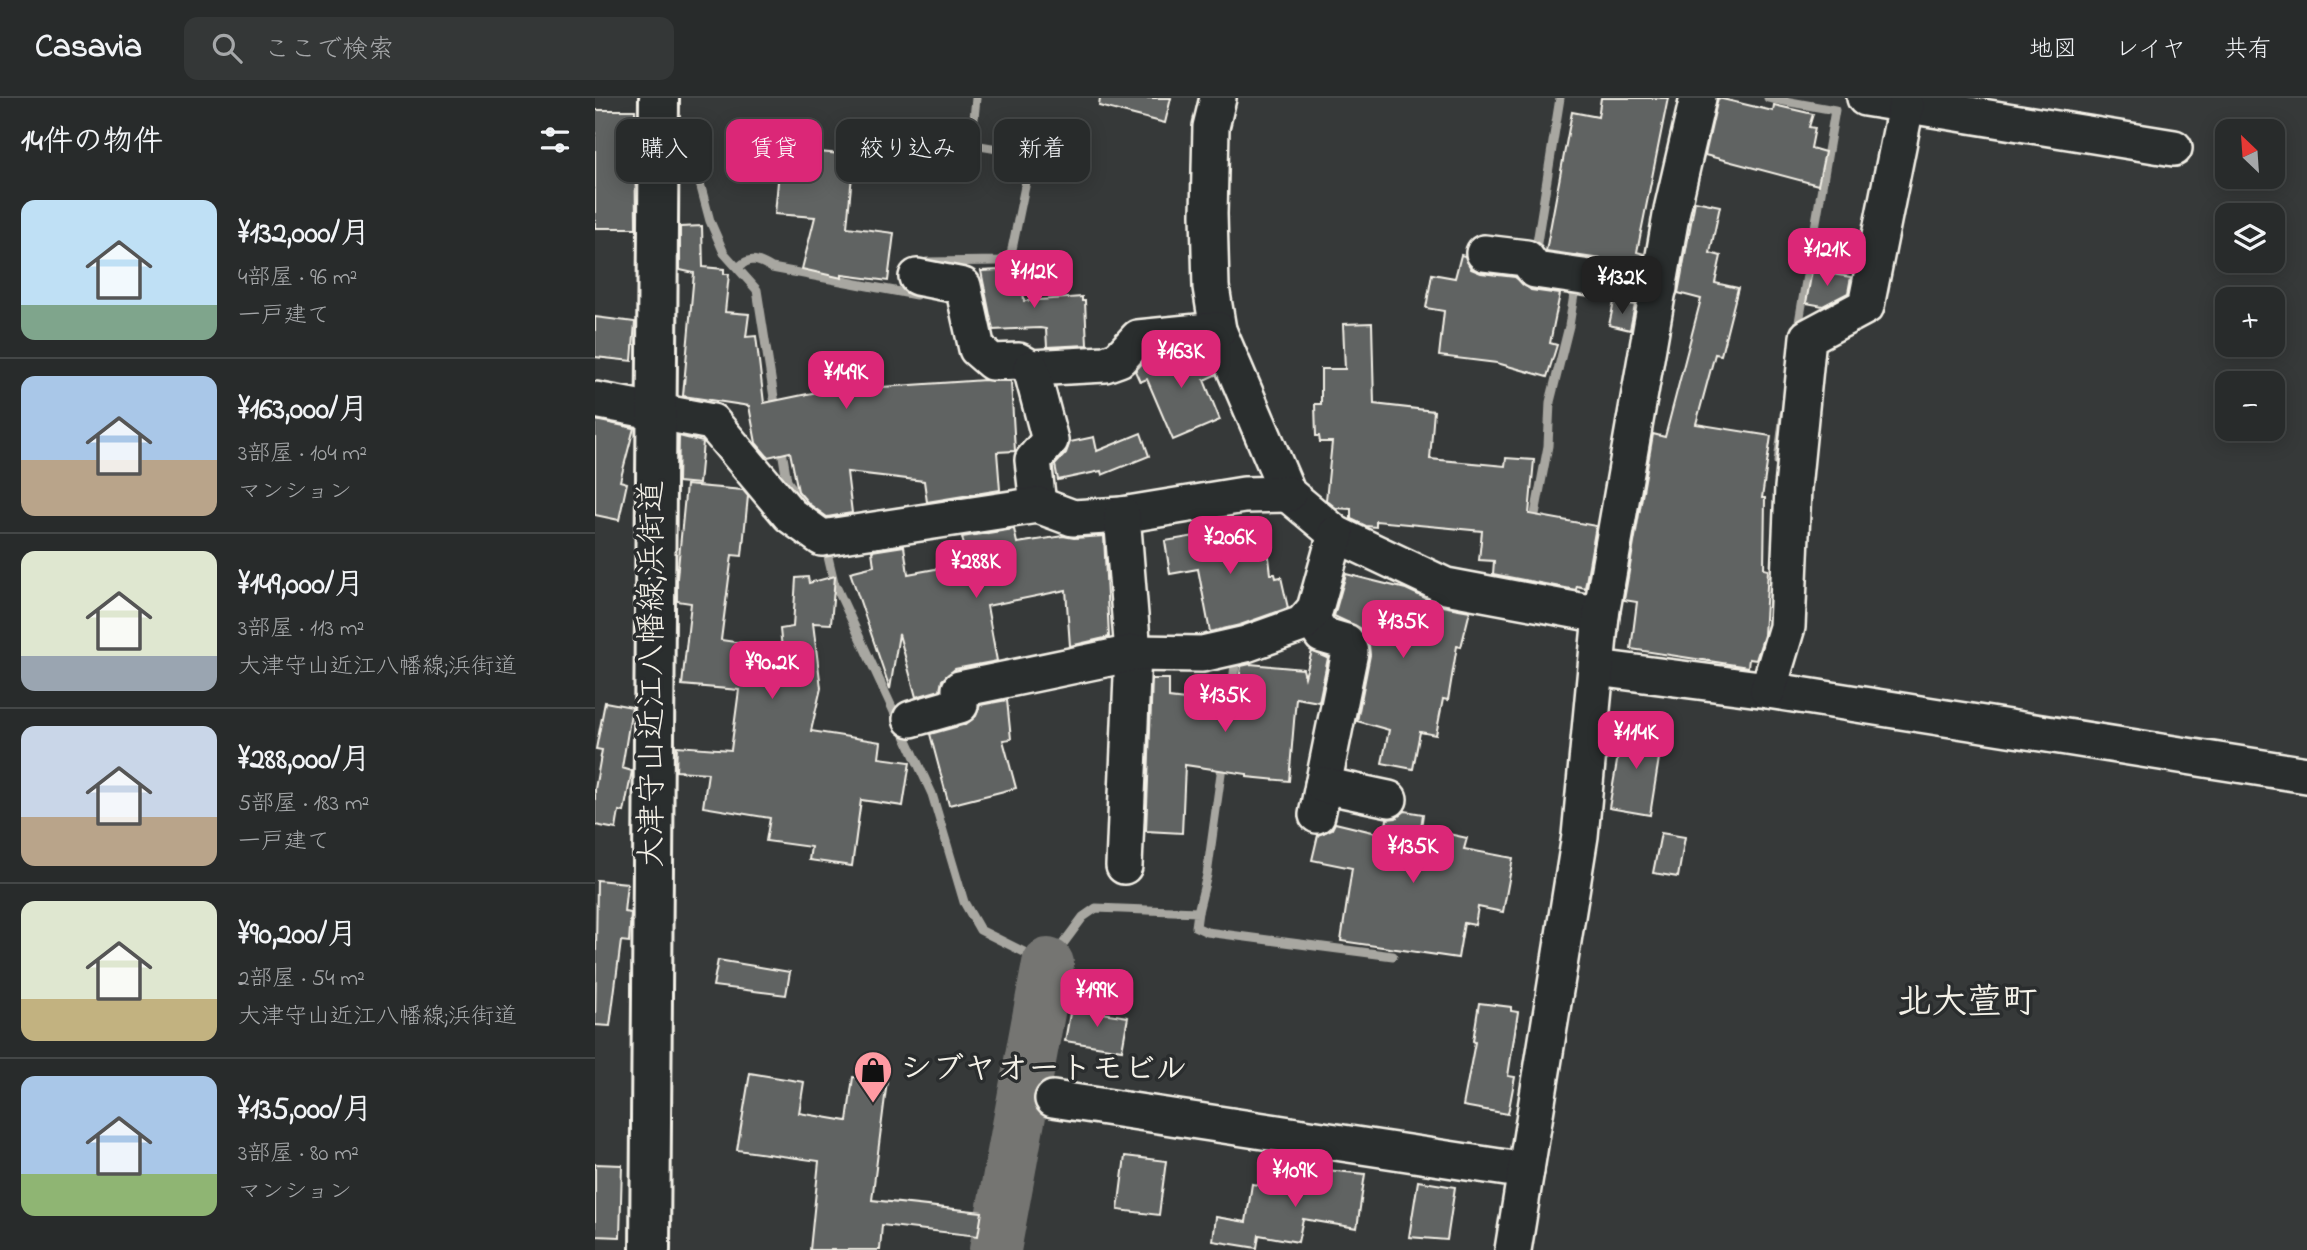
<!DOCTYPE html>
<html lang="ja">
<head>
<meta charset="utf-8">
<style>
	body { margin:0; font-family:"Indie Flower","Klee One",sans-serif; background:#343737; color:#f1f3f6; height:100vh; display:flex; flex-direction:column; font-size:26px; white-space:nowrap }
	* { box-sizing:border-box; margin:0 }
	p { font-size:23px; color:#a5a7a9 }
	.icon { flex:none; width:38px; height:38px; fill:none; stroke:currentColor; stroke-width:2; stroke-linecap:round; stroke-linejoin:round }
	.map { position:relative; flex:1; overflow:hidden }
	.side { display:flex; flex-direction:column; background:#282b2b; width:595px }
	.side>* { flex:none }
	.banner { position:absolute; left:21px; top:21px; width:665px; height:63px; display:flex; gap:14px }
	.needle { width:46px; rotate:335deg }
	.fabs { position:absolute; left:1620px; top:21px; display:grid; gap:14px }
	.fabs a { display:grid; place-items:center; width:70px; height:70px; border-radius:14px; background:#282b2b; box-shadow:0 4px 18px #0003,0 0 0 2px #444747; font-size:35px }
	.price { position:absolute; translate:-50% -60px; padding:0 16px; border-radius:14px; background:#db2777; color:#fff; font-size:23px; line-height:46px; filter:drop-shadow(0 2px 4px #0008) }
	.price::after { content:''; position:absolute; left:50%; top:42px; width:21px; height:16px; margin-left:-10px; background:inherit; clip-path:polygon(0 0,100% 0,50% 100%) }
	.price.active { background:#222; color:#fff }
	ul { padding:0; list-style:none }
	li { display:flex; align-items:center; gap:21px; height:175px; padding:0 21px }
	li+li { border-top:2px solid #444747 }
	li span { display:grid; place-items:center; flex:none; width:196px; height:140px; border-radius:14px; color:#555 }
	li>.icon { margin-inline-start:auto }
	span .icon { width:84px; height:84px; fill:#fffc; stroke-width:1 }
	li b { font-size:30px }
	h2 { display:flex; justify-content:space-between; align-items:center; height:84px; padding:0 21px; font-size:30px }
	.tag { padding:0 24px; border-radius:14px; background:#282b2b; box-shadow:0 4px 18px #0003,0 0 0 2px #444747; font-size:24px; line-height:63px }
	.tag.active { background:#db2777; color:#fff }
	header { display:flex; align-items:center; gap:42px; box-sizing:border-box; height:98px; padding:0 35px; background:#282b2b; border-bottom:2px solid #444747 }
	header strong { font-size:33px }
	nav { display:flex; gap:38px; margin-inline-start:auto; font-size:24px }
	.search { width:490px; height:63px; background:#343737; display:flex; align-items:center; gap:18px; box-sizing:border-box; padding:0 24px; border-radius:14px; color:#a5a7a9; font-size:26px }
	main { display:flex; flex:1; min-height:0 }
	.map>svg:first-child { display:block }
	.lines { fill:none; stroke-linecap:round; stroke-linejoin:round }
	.stream { stroke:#a8a7a1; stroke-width:9 }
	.river { stroke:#757572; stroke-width:52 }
	.building { fill:#616362; stroke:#f4f1e8; stroke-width:2 }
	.minor-casing { stroke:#f4f1e8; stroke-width:40 }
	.major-casing { stroke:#f4f1e8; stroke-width:44 }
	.minor { stroke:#2a2d2e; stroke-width:35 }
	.major { stroke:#2a2d2e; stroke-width:38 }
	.labels { text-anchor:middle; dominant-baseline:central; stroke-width:7; stroke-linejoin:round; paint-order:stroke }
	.street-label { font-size:32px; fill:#f4f1e8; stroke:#2a2d2e }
	.poi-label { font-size:32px; font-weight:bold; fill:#f4f1e8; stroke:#2a2d2e; text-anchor:start }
	.quarter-label { font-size:35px; font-weight:bold; fill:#f4f1e8; stroke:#2a2d2e }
</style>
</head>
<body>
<header>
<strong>Casavia</strong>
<div class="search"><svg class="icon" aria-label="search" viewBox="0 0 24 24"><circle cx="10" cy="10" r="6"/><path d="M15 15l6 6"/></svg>ここで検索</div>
<nav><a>地図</a><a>レイヤ</a><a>共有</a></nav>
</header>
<main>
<section class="side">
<h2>14件の物件<svg class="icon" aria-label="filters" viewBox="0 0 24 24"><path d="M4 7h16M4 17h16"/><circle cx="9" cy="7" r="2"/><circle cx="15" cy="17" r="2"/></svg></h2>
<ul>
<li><span style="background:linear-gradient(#bfe0f5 75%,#7fa58c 0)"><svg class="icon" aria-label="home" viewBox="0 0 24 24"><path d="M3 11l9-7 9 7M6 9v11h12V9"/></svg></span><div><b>¥132,000/月</b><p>4部屋 · 96 m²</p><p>一戸建て</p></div></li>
<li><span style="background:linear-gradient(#a9c7e8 60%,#b9a48a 0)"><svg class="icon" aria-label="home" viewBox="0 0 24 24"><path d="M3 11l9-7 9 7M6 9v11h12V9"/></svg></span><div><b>¥163,000/月</b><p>3部屋 · 104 m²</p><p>マンション</p></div></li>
<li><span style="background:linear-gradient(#dfe7d0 75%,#9aa5b1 0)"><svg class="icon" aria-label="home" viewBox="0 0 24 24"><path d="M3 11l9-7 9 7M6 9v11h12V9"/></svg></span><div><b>¥149,000/月</b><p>3部屋 · 113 m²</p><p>大津守山近江八幡線;浜街道</p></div></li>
<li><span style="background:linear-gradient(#c9d6e8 65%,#b9a48a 0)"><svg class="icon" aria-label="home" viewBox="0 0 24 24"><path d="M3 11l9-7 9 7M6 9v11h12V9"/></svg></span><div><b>¥288,000/月</b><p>5部屋 · 183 m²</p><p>一戸建て</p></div></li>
<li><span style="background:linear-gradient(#dfe7d0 70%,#c2b280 0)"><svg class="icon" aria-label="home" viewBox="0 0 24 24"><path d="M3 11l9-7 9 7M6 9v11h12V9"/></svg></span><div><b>¥90,200/月</b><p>2部屋 · 54 m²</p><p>大津守山近江八幡線;浜街道</p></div></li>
<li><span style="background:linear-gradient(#a9c7e8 70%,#8fb573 0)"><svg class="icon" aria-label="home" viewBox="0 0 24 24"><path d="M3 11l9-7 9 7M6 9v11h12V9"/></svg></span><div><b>¥135,000/月</b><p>3部屋 · 80 m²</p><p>マンション</p></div></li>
</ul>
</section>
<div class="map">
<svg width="1712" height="1152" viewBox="0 0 1712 1152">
	<rect width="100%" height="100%" fill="#363939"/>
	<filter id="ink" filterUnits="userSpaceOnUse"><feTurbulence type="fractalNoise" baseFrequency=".0143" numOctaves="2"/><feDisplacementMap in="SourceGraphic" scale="14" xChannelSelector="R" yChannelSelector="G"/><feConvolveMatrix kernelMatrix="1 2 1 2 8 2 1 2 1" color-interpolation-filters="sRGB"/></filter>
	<g filter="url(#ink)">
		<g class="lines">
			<!-- stream -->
			<g class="stream">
				<path d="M1173,0L1240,12L1202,236"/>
				<path d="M71,77L103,78L115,123L129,155L162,192L181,312"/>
				<path d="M940,157L965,0"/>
				<path d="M144,169C155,158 164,162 177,170L321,197L329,190"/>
				<path d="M332,173V164L405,163L416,156L435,64L432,56L385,48L377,41L381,0"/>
				<path d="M186,346L192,383L216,415"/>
				<path d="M1183,364L1189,316"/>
				<path d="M938,427L953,348L955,304L974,228L981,184"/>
				<path d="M230,446L239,484L337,696L369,804L385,832L453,866L488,819L501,810L603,814L601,829L612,834L798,858"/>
				<path d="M634,616L640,567L647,560"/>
				<path d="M603,814L612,777L628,661"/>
			</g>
			<!-- river -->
			<path class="river" d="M400,1152L453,866"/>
		</g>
		<!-- building -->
		<g class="building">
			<path d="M505,0H576L570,25L504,8Z"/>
			<path d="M1006,0H1073L1042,154L1049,156L1047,167L951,153L977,14L1003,19Z"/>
			<path d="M1123,0L1178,13L1179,7L1218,16L1214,29L1220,30L1216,50L1230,54L1223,87L1110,57Z"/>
			<path d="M0,12H40L41,130H0Z"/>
			<path d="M186,51L259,57L252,129L299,135L293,183L247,177V180L207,171L220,119L180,116Z"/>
			<path d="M1100,103L1125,108L1115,155L1126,158L1120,185L1143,190L1126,257L1120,256L1101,326L1176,338L1167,400H1170L1169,471L1173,472L1169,537L1161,562L1154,561L1153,569L1036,551L1042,504L1029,502L1058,336L1070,339L1106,201L1083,195Z"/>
			<path d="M107,128L108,169L129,171V176H134L130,214L154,216L151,239L161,238L169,305L227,293L390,282L416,283L420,353L402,354L405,392L332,404L329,383L252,374L257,415L232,419L214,406L203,393L195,354L173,359L161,345L154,308L88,298L99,175L85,172V129Z"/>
			<path d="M866,157L870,158L876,171L886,175L920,179L936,192L965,196L955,245L962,247L952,279L902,265L844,258L849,213L831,210L837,176L860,180Z"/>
			<path d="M423,171L424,180H427L429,203L487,199V203H490L492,247L452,249L451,231L445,230L398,232L386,173Z"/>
			<path d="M1217,173L1256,179L1253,195L1228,208L1211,205Z"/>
			<path d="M1019,204L1040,207L1035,232L1014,227Z"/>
			<path d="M0,219L40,224L37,263L0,259Z"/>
			<path d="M777,225L779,306L839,313L835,361L910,368L911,360L939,362L934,416L1001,428L990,490L982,488L981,492L898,476L899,463L884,462L887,433L781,423V429L771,428L756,421V411L741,410L731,402L737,344H725L724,338H721L720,306H726V271H750L748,226Z"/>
			<path d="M610,253L620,277L609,282L625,322L578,342L552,281L545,284L540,273L553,259Z"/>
			<path d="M0,322L39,330L25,383L32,385L24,422L0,417Z"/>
			<path d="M546,335L554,358L507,377L506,373L463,382L460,367L471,355L475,344L499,339L502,353Z"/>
			<path d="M84,338L108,344L104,386L83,384Z"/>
			<path d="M91,387L148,392L153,398L147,458L137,457L126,542L187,551L185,531L198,529L201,480L213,479L214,485L240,478L236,526L218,525L226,590L216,633L286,644L284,660L315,664L308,708L266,702L257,768L214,762L216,749L171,743L175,720L108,709L113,675L81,673L82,648L136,652L144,592L87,587L96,505L82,503V480Z"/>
			<path d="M419,431L422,445L468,438L479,440L509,438L514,539L475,548L471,492L392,508L402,563L360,571L347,582L345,592L321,599L304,536L295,591L255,474L279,468L277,453L309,448L313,476L373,465L367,439Z"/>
			<path d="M636,432L672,443L676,476H680L681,480L686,479L693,510L645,527L615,534L603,471L575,476L570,443Z"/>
			<path d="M751,476L811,491L847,508L875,513L866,549L862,548L853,602L848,601L841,637L825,634L818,671L787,665L794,632L762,623L775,557L774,547L765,530L739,518Z"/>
			<path d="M717,553L733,560L724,604L701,600L694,683L652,679V676L590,667L587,735L551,733L557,581H574V600L641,608L646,568L655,566L708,571L710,579Z"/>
			<path d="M412,602L416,641L408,642L421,690L354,707L335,636L371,626L381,618L385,607Z"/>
			<path d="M10,604L37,609L27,670L37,673L29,714L24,713L21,731L0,727V691L7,652L1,651Z"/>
			<path d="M1028,629L1068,635L1055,717L1014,710Z"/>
			<path d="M810,713L828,716L826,730L872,740L869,751L918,760L908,814L883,809L880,827L869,825L863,860L746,843L757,770L717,762L723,737L737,731L740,725L790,737L792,721L801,720Z"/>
			<path d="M1066,735L1090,739L1083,779L1058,775Z"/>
			<path d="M2,782L32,785L29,814L36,815L34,844L26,843L15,928L0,927Z"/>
			<path d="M123,862L195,874L191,897L118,888Z"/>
			<path d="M884,905L916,909V913L923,914L913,978L920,979L913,1016L868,1008L880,944L878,943Z"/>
			<path d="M476,910L533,919L527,952L470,943Z"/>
			<path d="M155,975L209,984L204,1015L252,1023L258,979L292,983L277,1102L387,1114L383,1138L287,1127L285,1152H215L224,1063L142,1052Z"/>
			<path d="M530,1058L571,1063L564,1117L523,1112Z"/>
			<path d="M0,1066L27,1067L25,1139L0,1138Z"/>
			<path d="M731,1072L770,1076L762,1130L708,1121L703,1144L664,1137L662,1150L618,1143L621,1119L651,1124L657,1086L677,1089L679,1078L729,1087Z"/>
			<path d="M823,1083L860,1089L852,1142L814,1139Z"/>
		</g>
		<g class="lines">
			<!-- minor casing -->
			<g class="minor-casing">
				<g id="minor">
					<path d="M623,0L616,29L614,116L616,189L623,232L693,396L741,436L851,488L1006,517"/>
					<path d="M1270,0L1579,50"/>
					<path d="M889,155L931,160L940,172L1064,190"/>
					<path d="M322,179L368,188L382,251L397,264L424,263L436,270L510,266L524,261L543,240L623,232"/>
					<path d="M436,270L455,342L438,362L443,407"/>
					<path d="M0,302L117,324L195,417L227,440L443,407L478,420L527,417L649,397L693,396"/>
					<path d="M527,417L538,555L529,768"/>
					<path d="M715,518L727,537L751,544L755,554L722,717"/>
					<path d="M1002,570L1173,592L1712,677"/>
					<path d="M1173,592L1192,529L1198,390L1213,239L1271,208L1311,8"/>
					<path d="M316,621L365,607V591L538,555L607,556L651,546L707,526L720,511L741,436"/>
					<path d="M728,687L794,701"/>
					<path d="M458,1001L931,1073"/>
					<path d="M918,1152L985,738L1006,517L1077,112L1103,0"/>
				</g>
			</g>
			<!-- major casing -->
			<g class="major-casing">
				<path id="major" d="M55,1152L64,0"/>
			</g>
			<!-- minor -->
			<use href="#minor" class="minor"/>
			<!-- major -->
			<use href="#major" class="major"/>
		</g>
	</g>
	<!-- icons -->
	<defs>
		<g id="shop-pin" transform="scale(2.0125)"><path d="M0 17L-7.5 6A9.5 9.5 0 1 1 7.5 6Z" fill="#ff9aa2" stroke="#2a2d2e"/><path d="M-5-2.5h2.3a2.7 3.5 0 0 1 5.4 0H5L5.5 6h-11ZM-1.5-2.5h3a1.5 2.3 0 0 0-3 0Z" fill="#111"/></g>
	</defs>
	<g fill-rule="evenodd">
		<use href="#shop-pin" x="278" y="972"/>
	</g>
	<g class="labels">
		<!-- street labels -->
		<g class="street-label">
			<text transform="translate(58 576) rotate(-90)">大津守山近江八幡線;浜街道</text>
		</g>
		<!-- poi labels -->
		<g class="poi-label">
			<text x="305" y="972">シブヤオートモビル</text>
		</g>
		<!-- quarter labels -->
		<g class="quarter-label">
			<text x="1372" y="905">北大萱町</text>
		</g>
	</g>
</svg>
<div class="fabs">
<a><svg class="needle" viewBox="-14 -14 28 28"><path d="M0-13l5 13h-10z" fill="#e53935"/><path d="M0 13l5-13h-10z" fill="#a5a7a9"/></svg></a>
<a><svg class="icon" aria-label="layers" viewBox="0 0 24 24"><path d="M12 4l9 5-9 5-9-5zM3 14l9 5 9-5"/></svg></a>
<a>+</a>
<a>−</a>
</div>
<b class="price" style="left:1232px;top:190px">¥121K</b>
<b class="price" style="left:439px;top:212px">¥112K</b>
<b class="price active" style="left:1027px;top:218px">¥132K</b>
<b class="price" style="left:586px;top:292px">¥163K</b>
<b class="price" style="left:251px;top:313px">¥149K</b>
<b class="price" style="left:635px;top:478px">¥206K</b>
<b class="price" style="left:381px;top:502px">¥288K</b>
<b class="price" style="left:808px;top:562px">¥135K</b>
<b class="price" style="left:177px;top:603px">¥90.2K</b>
<b class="price" style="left:630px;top:636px">¥135K</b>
<b class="price" style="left:1041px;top:673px">¥114K</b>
<b class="price" style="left:818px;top:787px">¥135K</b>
<b class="price" style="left:502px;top:931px">¥199K</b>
<b class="price" style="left:700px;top:1111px">¥109K</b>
<div class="banner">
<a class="tag">購入</a>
<a class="tag active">賃貸</a>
<a class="tag">絞り込み</a>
<a class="tag">新着</a>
</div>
</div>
</main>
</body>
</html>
